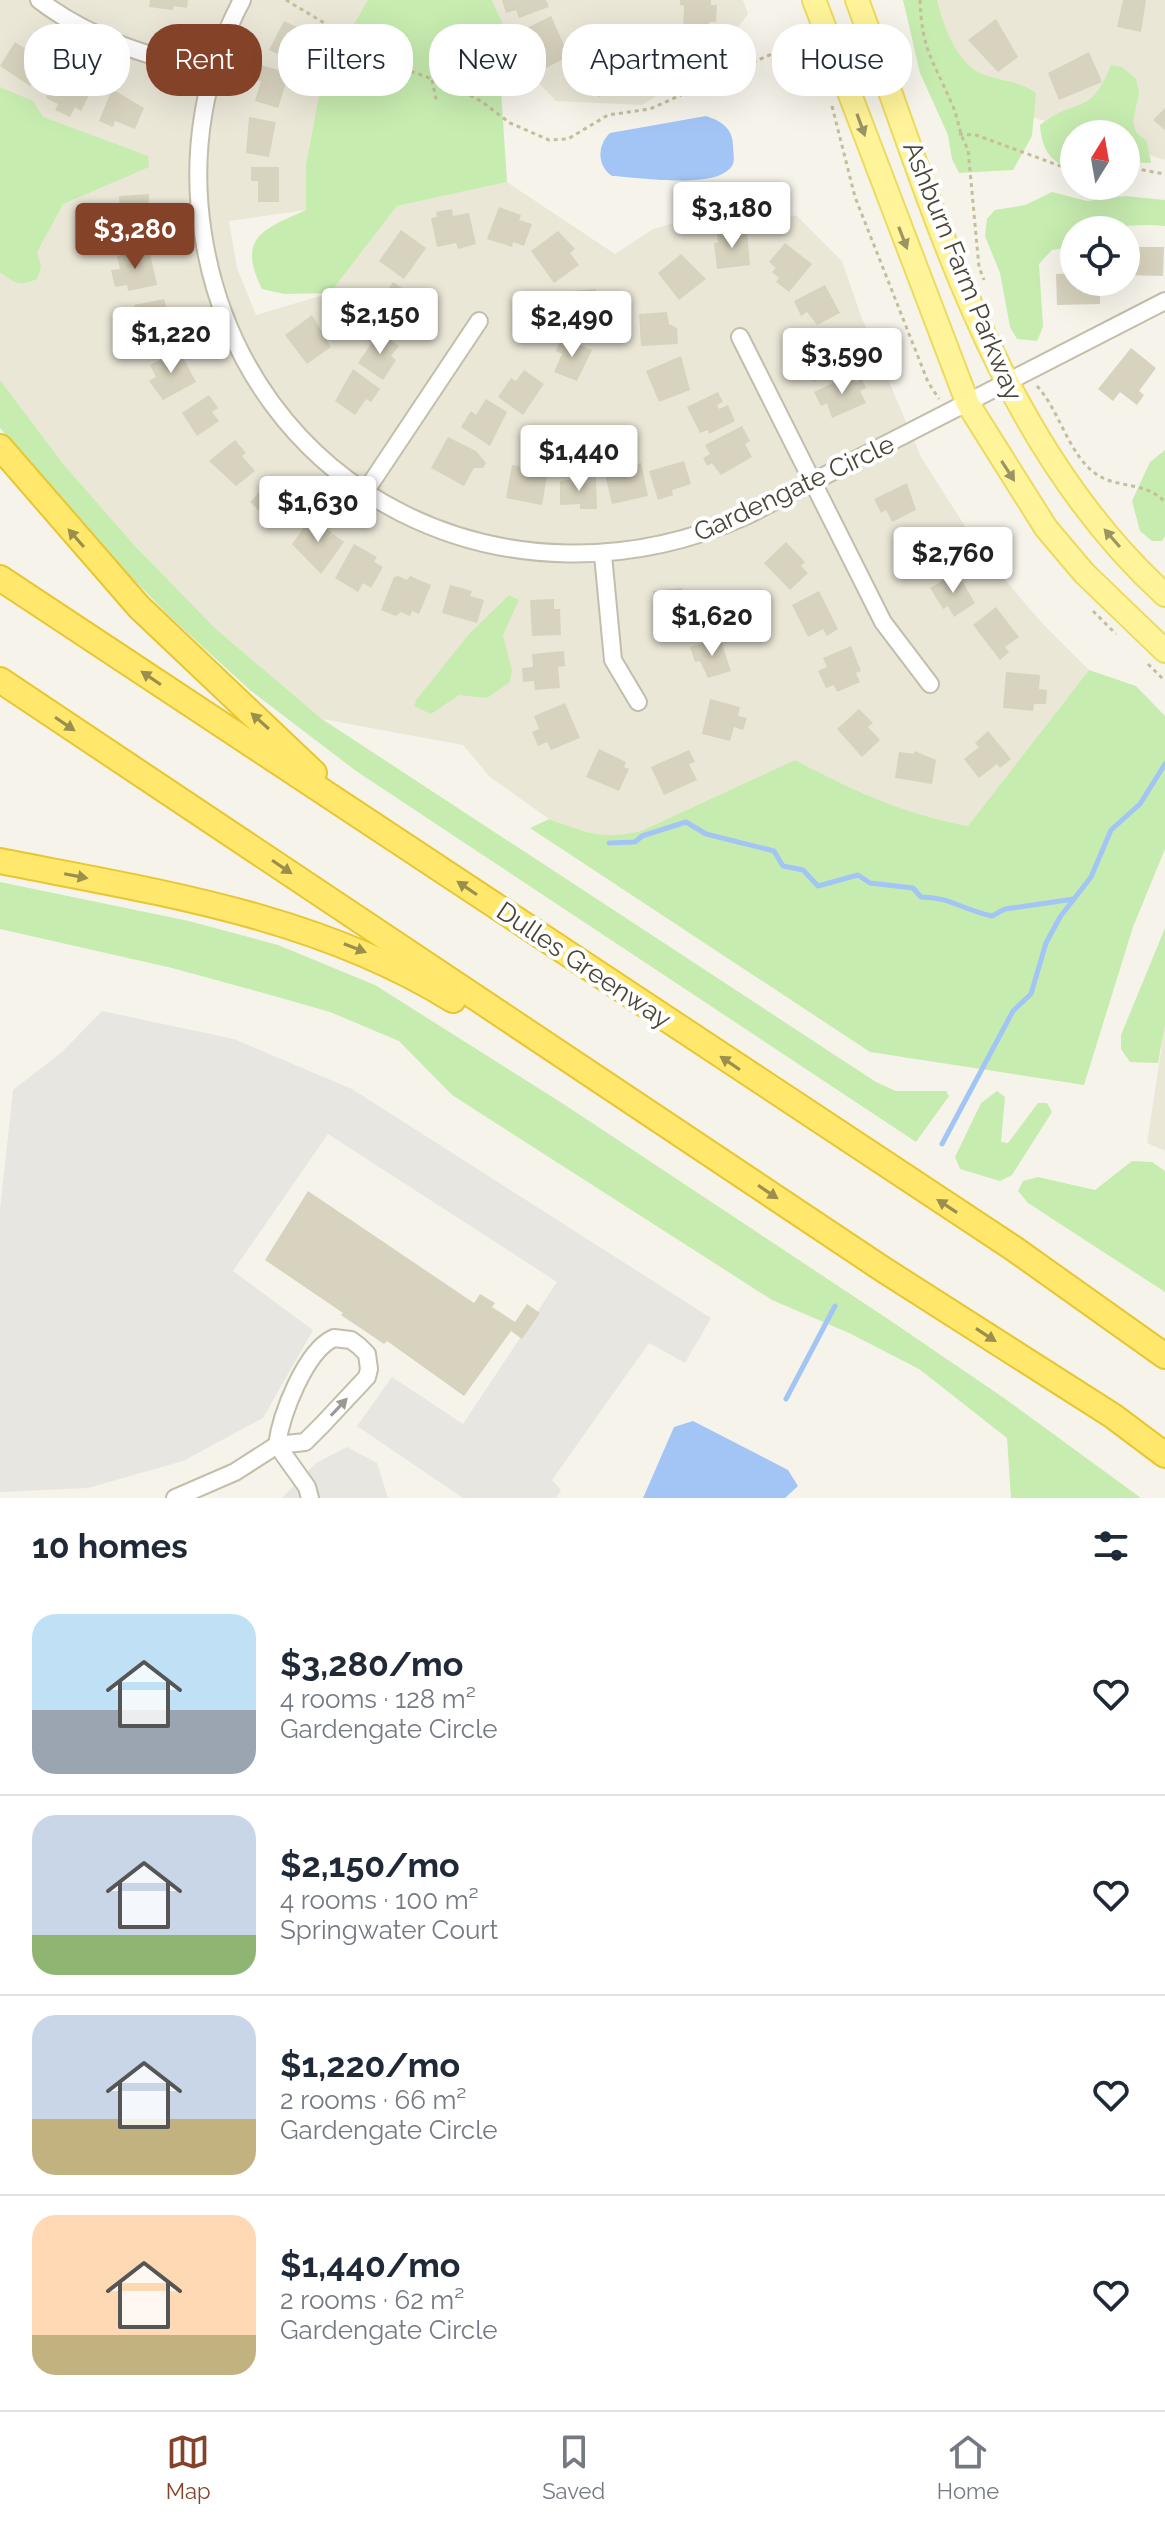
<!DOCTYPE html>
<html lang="en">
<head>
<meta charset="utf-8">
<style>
	body { margin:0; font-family:Raleway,sans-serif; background:#f2f2f3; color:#1f2937; height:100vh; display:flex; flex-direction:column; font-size:30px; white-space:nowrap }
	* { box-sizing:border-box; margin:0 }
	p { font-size:26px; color:#747a83 }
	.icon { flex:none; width:44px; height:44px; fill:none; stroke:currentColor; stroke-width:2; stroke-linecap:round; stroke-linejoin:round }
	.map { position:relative; height:1498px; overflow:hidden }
	.drawer { display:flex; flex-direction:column; background:#fff; flex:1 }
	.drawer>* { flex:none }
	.banner { position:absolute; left:24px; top:24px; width:1118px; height:72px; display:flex; gap:16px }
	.needle { width:52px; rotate:11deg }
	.tools { position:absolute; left:1060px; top:120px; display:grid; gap:16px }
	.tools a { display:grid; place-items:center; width:80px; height:80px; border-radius:50%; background:#fff; box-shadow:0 8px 32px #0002; font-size:40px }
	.price { position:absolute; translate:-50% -68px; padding:0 18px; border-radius:8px; background:#fff; color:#222; font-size:26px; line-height:52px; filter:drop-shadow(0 2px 4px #0008) }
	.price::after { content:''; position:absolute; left:50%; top:48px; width:24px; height:18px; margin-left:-12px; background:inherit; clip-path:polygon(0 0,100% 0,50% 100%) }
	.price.active { background:#844329; color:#fff }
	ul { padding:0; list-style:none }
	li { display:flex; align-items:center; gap:24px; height:200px; padding:0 32px }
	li+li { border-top:2px solid #e0e1e3 }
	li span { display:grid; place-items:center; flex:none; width:224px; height:160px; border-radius:24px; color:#555 }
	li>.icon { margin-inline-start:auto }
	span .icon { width:96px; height:96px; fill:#fffc; stroke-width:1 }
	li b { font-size:34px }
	h2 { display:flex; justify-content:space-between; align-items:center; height:96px; padding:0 32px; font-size:34px }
	.tag { padding:0 28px; border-radius:32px; background:#fff; box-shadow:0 8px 32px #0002; font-size:28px; line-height:72px }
	.tag.active { background:#844329; color:#fff }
	.tab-bar { display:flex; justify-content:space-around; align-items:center; height:112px; border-top:2px solid #e0e1e3; background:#fff; font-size:22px; color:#747a83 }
	.tab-bar a { display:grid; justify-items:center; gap:4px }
	.tab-bar .active { color:#844329 }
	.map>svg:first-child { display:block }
	.residential { fill:#eae7d7 }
	.green { fill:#c7ecb0 }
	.parking { fill:#e7e6e1 }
	.water { fill:#a3c5f5 }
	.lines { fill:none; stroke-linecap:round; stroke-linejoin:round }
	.stream { stroke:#a3c5f5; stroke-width:5 }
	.building { fill:#d8d3be }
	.minor-casing { stroke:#c2beab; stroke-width:20 }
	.major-casing { stroke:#ecdb61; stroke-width:26 }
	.highway-casing { stroke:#e8c531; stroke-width:28 }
	.path { stroke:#c5bd9b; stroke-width:3; stroke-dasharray:4 4; stroke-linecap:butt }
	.minor { stroke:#fff; stroke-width:16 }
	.major { stroke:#fff499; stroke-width:22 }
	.highway { stroke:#ffe86b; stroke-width:24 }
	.oneway { fill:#9b9463 }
	.oneway2 { fill:#9b8f4e }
	.oneway3 { fill:#9b9991 }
	.labels { text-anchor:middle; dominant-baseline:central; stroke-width:8; stroke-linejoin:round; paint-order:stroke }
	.street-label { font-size:26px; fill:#4a4637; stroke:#fff }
</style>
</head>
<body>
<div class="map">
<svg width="1165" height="1498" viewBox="0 0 1165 1498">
	<rect width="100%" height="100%" fill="#f6f4ea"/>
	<!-- residential -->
	<g class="residential">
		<path d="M0,0H374L322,80L306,164V210L229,221L237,268L256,315L330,293L397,206L507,182L615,254L653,229L729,208L797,216L842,261L861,316L921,457L980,550L1041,622L1089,670L968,826L919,816L871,800L795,760L641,831L614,837H595L549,819L490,777L463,745L322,719L216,629L136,547L65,466L0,380Z"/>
		<path d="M485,0H743L748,14L713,60L642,105L556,101L497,40Z"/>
		<path d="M930,0H1165V160L1126,147V134H1085L964,95Z"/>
		<path d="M1165,1025V1151L1147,1143Z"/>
	</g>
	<!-- green -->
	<g class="green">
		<path d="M368,0H492C505,35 527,49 507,87L501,90L507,182L397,206L330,293L284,294L262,289C236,237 264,229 306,210V164L322,80Z"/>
		<path d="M903,0H937C944,28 958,68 988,76C1006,82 1021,82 1036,93L1032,136L1013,170L959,173L952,159L948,135L920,73Z"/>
		<path d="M1111,65L1122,67L1136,79L1139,93L1133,122L1136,132L1147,142L1151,163L1126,162V134H1074V167C1050,166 1041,146 1040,125C1077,96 1090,118 1111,65Z"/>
		<path d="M0,87L33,101L43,117L148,156L149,167L63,204L37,252L41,267L37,279C20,287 14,283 0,272Z"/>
		<path d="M1052,192L1087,201L1125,196L1165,200V226C1134,222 1106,230 1074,230V247L1052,250L1039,264L1043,327L1037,341L1017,339L1010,327L1000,273L985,236L987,219L995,210L1025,205Z"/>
		<path d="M0,380L65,466L136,547L216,629L322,719L876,1082L896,1091H946L949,1096L916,1142L356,771L251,691L169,616L73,517L0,428Z"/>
		<path d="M1165,450V536L1162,541H1152L1140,531L1132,501L1150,462Z"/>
		<path d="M509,595L519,600L503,635L512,670L510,682L487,698L459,695L431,714L414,706L417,699L469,634Z"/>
		<path d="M1089,670L1136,686L1165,716V849L1133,927L1084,1085L870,1052L530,828L549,819C587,833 601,840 641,831L795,760C856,792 900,813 968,826Z"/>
		<path d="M0,882L189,921L278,945L375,985L565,1105L888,1319L1004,1398L1141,1498H1011L1007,1438L919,1369L849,1333L772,1300L452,1095L399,1041L330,1012L267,994L172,968L0,929Z"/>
		<path d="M1165,928V1025L1158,1063L1130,1062L1121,1049V1035Z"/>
		<path d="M997,1091L1005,1097L1001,1142L1008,1143L1038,1103H1047L1052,1112L1012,1175L1000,1181L960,1169L955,1157L981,1103Z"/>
		<path d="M1132,1161L1152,1162L1165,1171V1292L1028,1203L1018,1191L1023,1181L1038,1177L1095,1190Z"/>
	</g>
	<!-- parking -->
	<g class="parking">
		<path d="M102,1011L234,1039L352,1089L711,1318L685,1363L649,1343L552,1480L561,1490L556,1498H463L357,1426L392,1377L463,1424L557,1282L328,1134L233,1271L313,1330L263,1418L183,1461L88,1488L0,1492V1210L13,1090L62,1052Z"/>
		<path d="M347,1447L377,1463L388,1498H282L316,1463Z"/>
	</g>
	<!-- water -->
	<g class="water">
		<path d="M706,116C721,121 733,128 733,146C733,151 735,159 733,164C721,191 637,177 612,176C597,166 597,145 610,133Z"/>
		<path d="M693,1421L788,1470L798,1486L785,1498H643L674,1427Z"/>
	</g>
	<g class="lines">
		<!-- stream -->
		<g class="stream">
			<path d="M609,843L635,842L642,836L686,822L706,834L774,851L783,866L803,870L818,886L858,875L870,883L913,888L921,897C950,897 963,910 992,916L1005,909L1074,899"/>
			<path d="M942,1144L1013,1011L1031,994L1046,943L1060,917L1091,877L1111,830L1140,804L1165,764"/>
			<path d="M786,1399L835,1306"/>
		</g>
	</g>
	<!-- building -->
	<g class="building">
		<path d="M150,0H188L187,8L174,6L173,10L149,7Z"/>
		<path d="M502,0H546L549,7L519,18L516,10L506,13Z"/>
		<path d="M680,0H711V5H717L716,22H709V32L683,31L684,6L680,5Z"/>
		<path d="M1123,0H1146L1141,32L1117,27Z"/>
		<path d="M551,16L569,56L546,68L542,60L534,64L525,48L531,45L523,30Z"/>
		<path d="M996,19L1018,57L998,72L968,40Z"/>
		<path d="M284,21L312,34L304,57L301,56L298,63L269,50Z"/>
		<path d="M675,35L687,60L679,64L683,71L652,87L634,51Z"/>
		<path d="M15,42L46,62L30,86L0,66Z"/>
		<path d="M583,47L608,53L606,58L624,64L615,90L604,86L600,97L584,92L586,87L571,82Z"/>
		<path d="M1089,52L1102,82L1059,100L1048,73Z"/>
		<path d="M261,65L289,73L278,108L255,101L261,81L256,80Z"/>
		<path d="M61,67L95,83L81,111L75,107L70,117L55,110L58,104L46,98Z"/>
		<path d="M112,89L144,108L135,129L115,121L113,127L99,121Z"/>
		<path d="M1165,108V130L1153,120Z"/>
		<path d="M249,117L276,122L269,157L246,153Z"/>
		<path d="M251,167H279V202H258V181H251Z"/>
		<path d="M149,194L148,231L117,234L113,211H120L119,196Z"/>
		<path d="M499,207L521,215L519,220L532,224L524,246L513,242L512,247L487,239Z"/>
		<path d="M452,209L453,216L469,213L476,244L458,249L456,243L437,247L431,218L437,217L436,212Z"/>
		<path d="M401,230L426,248L404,279L379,261Z"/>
		<path d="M558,231L575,249L570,253L579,265L554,283L531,251Z"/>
		<path d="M747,231L750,265L717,269L714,243H718L717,234Z"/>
		<path d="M785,243L812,264L789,292L776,282L779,278L772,272L776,268L769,262Z"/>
		<path d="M1126,247H1164L1163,276L1126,275Z"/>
		<path d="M149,249L157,285L128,291L127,285L115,287L111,270L120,269L117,256Z"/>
		<path d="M681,254L706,279L679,300L658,273Z"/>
		<path d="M1074,273V282H1100V304L1057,305L1056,274Z"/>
		<path d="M393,282L418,299L398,328L373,311Z"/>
		<path d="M825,285L840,313L817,325L807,312L801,316L794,301Z"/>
		<path d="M596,289L594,325L570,328L569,318H564L562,292Z"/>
		<path d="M164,299L171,324L166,325L169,335L146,343L134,305Z"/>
		<path d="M667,312L669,324L677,328L678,344L641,346L639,314Z"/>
		<path d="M312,315L331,347L307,364L285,335Z"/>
		<path d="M379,332L399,346L391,356L396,360L383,380L358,363Z"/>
		<path d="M561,337L592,350L577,381L554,372L562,354L556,351Z"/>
		<path d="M834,338L844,348L839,350L846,364L814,382L801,353Z"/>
		<path d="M1131,348L1156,368L1139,391L1144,395L1137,405L1120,392L1113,401L1098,389Z"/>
		<path d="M179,350L196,382L163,400L149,381L156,377L150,365Z"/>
		<path d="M681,356L690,390L659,402L646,371Z"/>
		<path d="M353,369L380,389L371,402L366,399L355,415L335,401Z"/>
		<path d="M524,370L544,384L523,415L498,397L511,378L516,381Z"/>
		<path d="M851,374L856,382L862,379L866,388L860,391L866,403L832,418L827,403L821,406L814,392Z"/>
		<path d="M718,392L723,402L717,405L719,409L728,405L735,421L709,434L708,430L700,433L687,407Z"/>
		<path d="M209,395L218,408L212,412L219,421L197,436L182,413Z"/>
		<path d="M486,399L507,412L490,446L461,427L471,411L476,415Z"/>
		<path d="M742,426L750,441L745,444L752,457L721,475L712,463L707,466L703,458L710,454L705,445Z"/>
		<path d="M448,437L476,451L486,463L483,468H474L464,486L431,468Z"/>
		<path d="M235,440L246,453L242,456L255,471L236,486L209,461Z"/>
		<path d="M684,461L691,484L672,490L673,495L658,500L649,471Z"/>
		<path d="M641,463L648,496L612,504L605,474Z"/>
		<path d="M512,465L542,471V474L547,476L542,505L506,498Z"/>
		<path d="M596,477L597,509H580V504L560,505V481Z"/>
		<path d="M271,480L290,499L285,503L292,510L276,527L250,502Z"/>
		<path d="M907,483L916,510L892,522L886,510L881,513L874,499Z"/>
		<path d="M313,515L329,526L327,529L332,533L328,538L333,534L344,542L321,574L292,544Z"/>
		<path d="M920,528L936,560L914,571L905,553L900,555L893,541Z"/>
		<path d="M786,542L805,562L801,566L808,573L790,590L764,563Z"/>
		<path d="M354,544L377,557L374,562L383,567L371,588L363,583L358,592L335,578Z"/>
		<path d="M957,572L975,603L954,617L948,606L943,609L930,588Z"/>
		<path d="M398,576L407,580L410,576L431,585L419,614L412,611L410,616L401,612L396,616L381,610L394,577Z"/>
		<path d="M450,585L472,591L470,596L484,600L477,623L442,613Z"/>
		<path d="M682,588L686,624L668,626L669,633L657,634L653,591Z"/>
		<path d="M819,591L838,629L827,636L823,629L808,637L792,605Z"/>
		<path d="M554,599V609H560L561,635L532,636L530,600Z"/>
		<path d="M996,607L1019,637L1005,647L1009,652L1000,660L973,625Z"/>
		<path d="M720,638L731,671L708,678L700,661L695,662L690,647Z"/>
		<path d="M851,646L861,671L856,673L860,682L837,692L834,685L826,688L818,671L827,667L823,658Z"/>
		<path d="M564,651L565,666L558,667L560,688L535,690L534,681L523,682L522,668L533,667L532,654Z"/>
		<path d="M1006,672L1040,675L1039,689L1047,690L1046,704H1034L1033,711L1003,708Z"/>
		<path d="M710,699L740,707L738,716L747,718L743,730L734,727L730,741L702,734Z"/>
		<path d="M565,703L580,738L551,750L547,742L538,746L532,732L539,729L534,716Z"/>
		<path d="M859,709L873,723L868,727L880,740L862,757L837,729Z"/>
		<path d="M988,731L1011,759L1000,768L997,764L979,778L964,759L979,747L975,743Z"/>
		<path d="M599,749L626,762L624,767L629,769L619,791L586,777Z"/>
		<path d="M689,750L695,762L689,764L697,780L664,795L651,767Z"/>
		<path d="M914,751L936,760L932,784L895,778L899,752L914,754Z"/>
		<path d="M308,1191L474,1303L480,1294L495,1303L492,1307L515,1322L527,1304L540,1313L522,1339L511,1331L464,1396L387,1341L384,1344L341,1315L343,1313L265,1260Z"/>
	</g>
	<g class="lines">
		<!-- minor casing -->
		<g class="minor-casing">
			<g id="minor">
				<path d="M39,0C91,40 150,56 212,73"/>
				<path d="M242,0C204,72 190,153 203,234C244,496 511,622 746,516L1165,301"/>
				<path d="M740,337L883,622L930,684"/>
				<path d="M365,492L479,321"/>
				<path d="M603,555L613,660L638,702"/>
				<path d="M277,1445L307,1487L310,1498"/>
				<path d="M175,1498L235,1472L277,1445L305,1442L322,1425L367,1377L369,1369L367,1354L359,1346L351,1340L334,1338C305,1351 281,1415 277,1445"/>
			</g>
		</g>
		<!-- major casing -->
		<g class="major-casing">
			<g id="major">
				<path d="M814,0L968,404L1046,528L1084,573L1165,651"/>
				<path d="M857,0C935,209 995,440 1165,595"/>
			</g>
		</g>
		<!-- highway casing -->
		<g class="highway-casing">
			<g id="highway">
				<path d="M0,447L139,607L314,773"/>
				<path d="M0,578L1013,1248L1165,1356"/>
				<path d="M0,680L881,1268L1113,1416L1165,1455"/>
				<path d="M0,861C156,892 316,915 453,1000"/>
			</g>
		</g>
		<!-- path -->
		<g class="path">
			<path d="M286,0L396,66L449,85L481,101L510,123L549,140L568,139L608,115L650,109L807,38"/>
			<path d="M920,0C922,50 932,58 951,102C959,118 958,133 968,149L979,267L984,280"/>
			<path d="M396,66L409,59"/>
			<path d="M432,80L437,103"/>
			<path d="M449,85L458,75"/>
			<path d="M832,106L855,197L928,382L939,399"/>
			<path d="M959,134L976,135L1074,171"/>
			<path d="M1126,167L1165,174"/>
			<path d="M1037,386C1060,411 1068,454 1096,474C1118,489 1145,481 1165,502"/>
			<path d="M1093,611L1116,634"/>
			<path d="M1148,664L1165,681"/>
		</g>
		<!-- minor -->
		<use href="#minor" class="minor"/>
		<!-- major -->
		<use href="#major" class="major"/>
		<!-- highway -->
		<use href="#highway" class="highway"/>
	</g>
	<!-- one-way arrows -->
	<defs><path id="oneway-solid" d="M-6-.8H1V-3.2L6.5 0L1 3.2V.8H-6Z" transform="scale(2)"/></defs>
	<g class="oneway">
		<use href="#oneway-solid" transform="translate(861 125) rotate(70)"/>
		<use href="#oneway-solid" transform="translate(903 238) rotate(69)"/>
		<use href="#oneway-solid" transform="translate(1008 471) rotate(57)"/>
		<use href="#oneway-solid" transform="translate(1112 538) rotate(-131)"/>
	</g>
	<g class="oneway2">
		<use href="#oneway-solid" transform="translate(76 538) rotate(-131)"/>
		<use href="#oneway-solid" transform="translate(151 678) rotate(-146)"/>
		<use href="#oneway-solid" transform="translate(260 721) rotate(-138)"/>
		<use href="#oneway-solid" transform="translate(65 724) rotate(34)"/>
		<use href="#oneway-solid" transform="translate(282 867) rotate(34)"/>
		<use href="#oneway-solid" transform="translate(76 876) rotate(11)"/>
		<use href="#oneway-solid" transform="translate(467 888) rotate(-146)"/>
		<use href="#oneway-solid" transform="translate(355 948) rotate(21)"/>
		<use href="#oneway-solid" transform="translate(730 1063) rotate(-146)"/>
		<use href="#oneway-solid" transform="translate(768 1192) rotate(34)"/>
		<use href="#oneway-solid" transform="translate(947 1206) rotate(-147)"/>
		<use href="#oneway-solid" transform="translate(986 1335) rotate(33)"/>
	</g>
	<use class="oneway3" href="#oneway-solid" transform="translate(339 1407) rotate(-47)"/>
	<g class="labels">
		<!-- street labels -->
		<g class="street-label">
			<text transform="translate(963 271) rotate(68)">Ashburn Farm Parkway</text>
			<text transform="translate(794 488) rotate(-25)">Gardengate Circle</text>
			<text transform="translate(584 965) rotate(34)">Dulles Greenway</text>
		</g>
	</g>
</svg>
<div class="tools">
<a><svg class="needle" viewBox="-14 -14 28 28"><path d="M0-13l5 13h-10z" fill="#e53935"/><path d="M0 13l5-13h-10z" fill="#747a83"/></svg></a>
<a><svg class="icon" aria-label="locate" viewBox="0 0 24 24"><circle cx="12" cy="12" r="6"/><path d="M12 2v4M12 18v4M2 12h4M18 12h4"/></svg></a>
</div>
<b class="price" style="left:732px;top:250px">$3,180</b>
<b class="price active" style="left:135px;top:271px">$3,280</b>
<b class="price" style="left:380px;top:356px">$2,150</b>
<b class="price" style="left:572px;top:359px">$2,490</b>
<b class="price" style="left:171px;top:375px">$1,220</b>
<b class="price" style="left:842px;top:396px">$3,590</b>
<b class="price" style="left:579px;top:493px">$1,440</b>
<b class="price" style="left:318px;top:544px">$1,630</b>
<b class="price" style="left:953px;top:595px">$2,760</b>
<b class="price" style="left:712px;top:658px">$1,620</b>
<div class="banner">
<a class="tag">Buy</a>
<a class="tag active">Rent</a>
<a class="tag">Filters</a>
<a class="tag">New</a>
<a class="tag">Apartment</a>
<a class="tag">House</a>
</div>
</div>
<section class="drawer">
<h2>10 homes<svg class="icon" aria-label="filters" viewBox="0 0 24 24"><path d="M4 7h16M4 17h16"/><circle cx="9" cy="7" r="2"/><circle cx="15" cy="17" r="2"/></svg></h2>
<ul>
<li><span style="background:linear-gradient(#bfe0f5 60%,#9aa5b1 0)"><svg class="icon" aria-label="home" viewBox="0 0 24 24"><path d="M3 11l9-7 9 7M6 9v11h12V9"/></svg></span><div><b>$3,280/mo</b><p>4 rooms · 128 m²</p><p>Gardengate Circle</p></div><svg class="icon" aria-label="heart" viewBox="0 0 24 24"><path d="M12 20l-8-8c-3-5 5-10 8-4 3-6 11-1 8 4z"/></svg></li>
<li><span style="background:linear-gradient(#c9d6e8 75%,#8fb573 0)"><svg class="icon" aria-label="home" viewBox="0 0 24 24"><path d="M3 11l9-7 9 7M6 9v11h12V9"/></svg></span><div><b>$2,150/mo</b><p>4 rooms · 100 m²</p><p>Springwater Court</p></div><svg class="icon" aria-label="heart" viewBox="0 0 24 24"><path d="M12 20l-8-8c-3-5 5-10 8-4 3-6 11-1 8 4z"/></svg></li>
<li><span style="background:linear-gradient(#c9d6e8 65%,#c2b280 0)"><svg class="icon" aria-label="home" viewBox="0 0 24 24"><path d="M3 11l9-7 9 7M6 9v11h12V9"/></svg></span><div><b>$1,220/mo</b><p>2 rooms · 66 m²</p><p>Gardengate Circle</p></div><svg class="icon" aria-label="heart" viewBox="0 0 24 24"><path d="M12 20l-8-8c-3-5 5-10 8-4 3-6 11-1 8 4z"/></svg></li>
<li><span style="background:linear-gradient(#ffd9b3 75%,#c2b280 0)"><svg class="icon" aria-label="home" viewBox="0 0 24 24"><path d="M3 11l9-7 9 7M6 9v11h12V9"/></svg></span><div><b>$1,440/mo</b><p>2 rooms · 62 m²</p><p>Gardengate Circle</p></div><svg class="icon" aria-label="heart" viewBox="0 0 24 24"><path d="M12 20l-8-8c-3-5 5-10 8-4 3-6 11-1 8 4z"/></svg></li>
</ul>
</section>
<nav class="tab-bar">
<a class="active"><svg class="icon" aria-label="map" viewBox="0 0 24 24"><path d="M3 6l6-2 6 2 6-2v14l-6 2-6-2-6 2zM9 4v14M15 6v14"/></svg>Map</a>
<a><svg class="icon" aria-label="saved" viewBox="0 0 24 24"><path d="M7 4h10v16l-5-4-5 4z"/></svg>Saved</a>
<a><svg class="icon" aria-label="home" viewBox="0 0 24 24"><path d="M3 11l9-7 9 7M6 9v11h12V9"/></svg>Home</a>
</nav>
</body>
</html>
